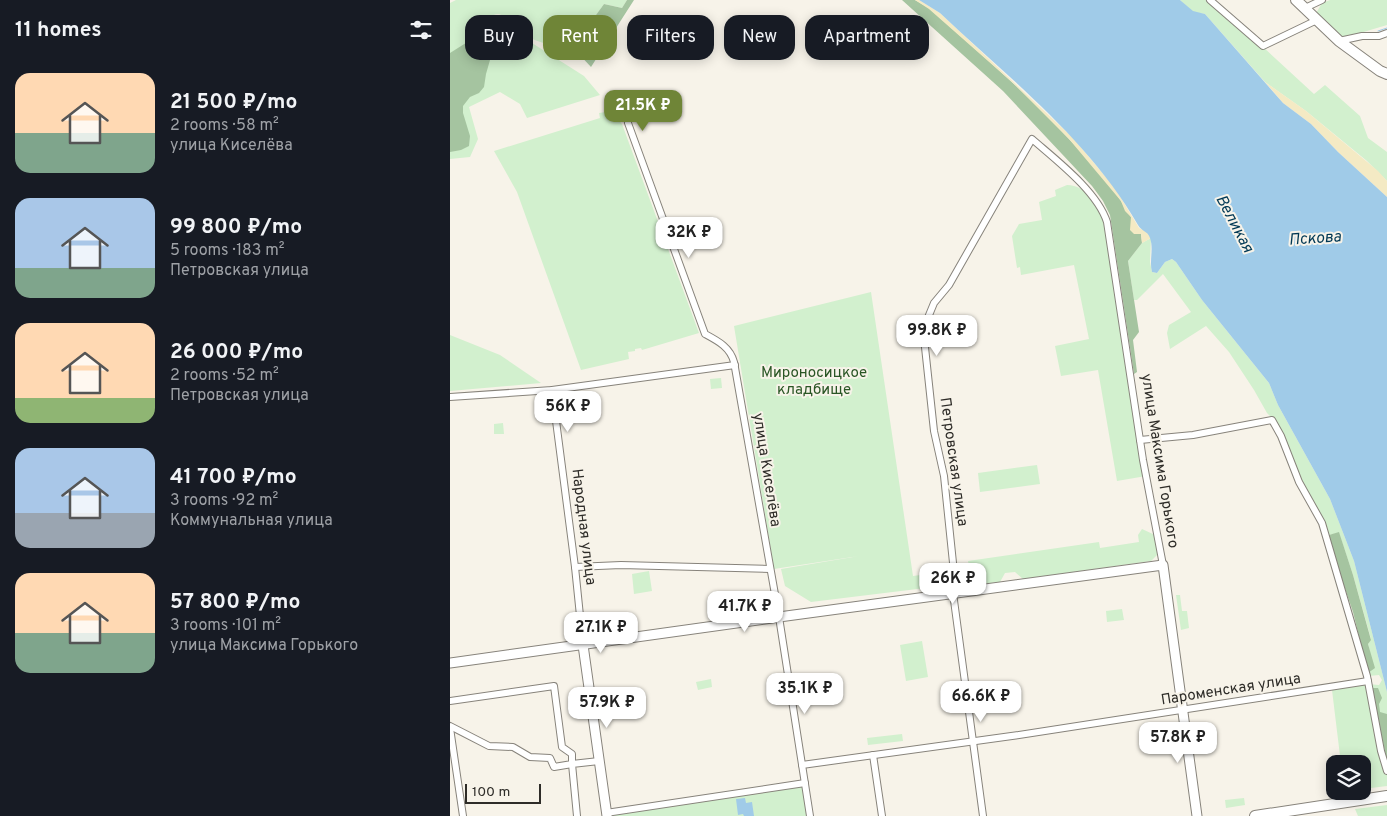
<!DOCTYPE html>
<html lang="en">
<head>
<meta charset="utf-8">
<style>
	body { margin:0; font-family:Overpass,sans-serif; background:#242831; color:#f1f3f6; height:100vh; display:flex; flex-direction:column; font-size:19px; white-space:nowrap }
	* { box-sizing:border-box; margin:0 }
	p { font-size:16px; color:#9ea1a6 }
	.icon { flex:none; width:28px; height:28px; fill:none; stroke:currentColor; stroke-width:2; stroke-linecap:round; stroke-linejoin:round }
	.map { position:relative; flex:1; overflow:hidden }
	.sheet { display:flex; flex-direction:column; background:#171b24; width:450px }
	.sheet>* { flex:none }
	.guide { position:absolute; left:15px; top:15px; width:475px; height:45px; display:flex; gap:10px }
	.tools { position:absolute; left:876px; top:755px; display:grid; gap:10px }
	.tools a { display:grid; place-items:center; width:45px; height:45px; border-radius:10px; background:#171b24; box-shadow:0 2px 12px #0003; font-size:25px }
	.scale { position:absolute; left:15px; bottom:12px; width:76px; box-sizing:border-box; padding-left:5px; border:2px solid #2e2c28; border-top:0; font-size:14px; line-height:18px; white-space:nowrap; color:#2e2c28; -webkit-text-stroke:4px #f7f3e9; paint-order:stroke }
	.price { position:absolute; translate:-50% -42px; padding:0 11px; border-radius:10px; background:#fff; color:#222; font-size:16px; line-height:32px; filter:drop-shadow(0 1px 2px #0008) }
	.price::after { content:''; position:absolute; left:50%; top:30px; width:15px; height:11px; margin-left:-8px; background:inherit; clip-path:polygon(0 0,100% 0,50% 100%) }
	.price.on { background:#6f8537; color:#fff }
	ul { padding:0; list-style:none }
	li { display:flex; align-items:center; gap:15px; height:125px; padding:0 15px }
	li span { display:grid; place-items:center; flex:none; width:140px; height:100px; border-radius:15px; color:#555 }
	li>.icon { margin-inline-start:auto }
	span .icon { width:60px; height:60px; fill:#fffc; stroke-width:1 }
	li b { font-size:21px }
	h2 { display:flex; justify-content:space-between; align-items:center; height:60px; padding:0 15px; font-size:21px }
	.tag { padding:0 18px; border-radius:15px; background:#171b24; box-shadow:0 2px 12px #0003; font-size:18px; line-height:45px }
	.tag.on { background:#6f8537; color:#fff }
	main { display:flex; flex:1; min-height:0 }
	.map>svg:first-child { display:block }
	.green { fill:#d2f0ce }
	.forest { fill:#a5c4a0 }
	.sand { fill:#f4eac4 }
	.water { fill:#a0cbe8 }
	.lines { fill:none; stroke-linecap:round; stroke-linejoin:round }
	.stream { stroke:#a0cbe8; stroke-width:1 }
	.street-casing { stroke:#87837b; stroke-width:8 }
	.secondary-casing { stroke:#87837b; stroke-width:11 }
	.primary-casing { stroke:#87837b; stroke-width:12 }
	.street { stroke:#fff; stroke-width:6 }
	.secondary { stroke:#fff; stroke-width:9 }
	.primary { stroke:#fff; stroke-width:10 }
	.labels { text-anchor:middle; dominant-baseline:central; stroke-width:4; stroke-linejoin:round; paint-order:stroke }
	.park-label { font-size:15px; fill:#2a5625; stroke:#f7f3e9 }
	.street-label { font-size:15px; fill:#2e2c28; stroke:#f7f3e9 }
	.water-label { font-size:16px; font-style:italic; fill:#003854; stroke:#f7f3e9 }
</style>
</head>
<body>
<main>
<section class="sheet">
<h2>11 homes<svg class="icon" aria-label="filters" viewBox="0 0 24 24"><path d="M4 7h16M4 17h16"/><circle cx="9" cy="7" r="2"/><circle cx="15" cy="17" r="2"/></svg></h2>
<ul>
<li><span style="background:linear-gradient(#ffd9b3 60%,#7fa58c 0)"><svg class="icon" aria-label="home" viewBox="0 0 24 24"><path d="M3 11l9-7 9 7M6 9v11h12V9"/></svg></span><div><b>21 500 ₽/mo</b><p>2 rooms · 58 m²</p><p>улица Киселёва</p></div></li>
<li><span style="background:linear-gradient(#a9c7e8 70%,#7fa58c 0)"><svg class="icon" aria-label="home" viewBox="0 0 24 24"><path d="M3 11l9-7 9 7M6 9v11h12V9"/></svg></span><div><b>99 800 ₽/mo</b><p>5 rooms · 183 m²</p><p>Петровская улица</p></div></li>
<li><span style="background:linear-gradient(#ffd9b3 75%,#8fb573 0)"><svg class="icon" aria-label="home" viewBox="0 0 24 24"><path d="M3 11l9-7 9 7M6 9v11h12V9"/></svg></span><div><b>26 000 ₽/mo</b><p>2 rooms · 52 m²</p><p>Петровская улица</p></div></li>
<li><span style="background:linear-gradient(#a9c7e8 65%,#9aa5b1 0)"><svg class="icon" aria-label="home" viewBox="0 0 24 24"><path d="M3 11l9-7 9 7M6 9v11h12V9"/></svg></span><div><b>41 700 ₽/mo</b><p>3 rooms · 92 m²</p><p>Коммунальная улица</p></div></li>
<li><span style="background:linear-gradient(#ffd9b3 60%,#7fa58c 0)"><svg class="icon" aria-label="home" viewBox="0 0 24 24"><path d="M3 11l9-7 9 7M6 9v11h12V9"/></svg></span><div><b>57 800 ₽/mo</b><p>3 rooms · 101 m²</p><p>улица Максима Горького</p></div></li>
</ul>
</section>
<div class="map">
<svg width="937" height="816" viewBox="0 0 937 816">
	<rect width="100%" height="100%" fill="#f7f3e9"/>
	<!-- green -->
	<g class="green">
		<path d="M6,0H177L172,8L154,4L124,47L117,51C102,45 83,41 70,33C63,29 61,19 54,16C42,10 35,21 37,32L56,31L82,43L134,76L150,95L77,118L70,104L50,92L19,107L28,139L20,157L0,159V3Z"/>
		<path d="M730,0H762L864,94L875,85L910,116L918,138L937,152V181L917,161L856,111L815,82L755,14L743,12Z"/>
		<path d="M880,0H937V25L890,39L865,15L872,3Z"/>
		<path d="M156,112L163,114L172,124L249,333L192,350L191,348L185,349V351L178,352L179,359L131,370L67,192L44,151L150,118L149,113Z"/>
		<path d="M617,185C637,185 647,206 655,222L696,476L667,481L648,370L611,376L605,346L639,339L624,265L571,275L570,267L567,268L562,236L569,224L592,220L589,202L606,196L605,190Z"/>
		<path d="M701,238L700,262L702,272L707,273L715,262L722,259L726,262L752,300L819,383L828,405L880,499L904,561L937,692V786L913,789L912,764H891L882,690L918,684L929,685L932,680L929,675L919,676L920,652L918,644L921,639L903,575L889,533L879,535L874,521L861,501L824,420L817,413L804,390L779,352L756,326L720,349L717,333L719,325L741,312L713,274L687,300H684L678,261L692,243Z"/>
		<path d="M421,292L463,576L500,571V585L361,602L335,586L331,569L409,556L324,569L284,326Z"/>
		<path d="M0,335L50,355L91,383L0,391Z"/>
		<path d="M271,378L272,388L261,389L260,379Z"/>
		<path d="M53,423L54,434H44V424Z"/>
		<path d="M587,465L590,484L530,492L528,473Z"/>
		<path d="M692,529L705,535L708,554L701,561L573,579L565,572L555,573L550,582L523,585L518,561L649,542L650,548L689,542L688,535Z"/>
		<path d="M199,571L202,591L184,594L182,574Z"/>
		<path d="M726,595H730L732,611H737L739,628L731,630Z"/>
		<path d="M672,609L674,620L657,622L656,611Z"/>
		<path d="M472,641L478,677L456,681L450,645Z"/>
		<path d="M261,679L262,687L248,690L246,682Z"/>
		<path d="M452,734L453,741L418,745L417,738Z"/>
		<path d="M353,785L357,816H160V814Z"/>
		<path d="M794,798L795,805L776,808L775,800Z"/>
		<path d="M937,805V816H908L905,809Z"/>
	</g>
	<!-- forest -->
	<g class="forest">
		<path d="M177,0H184L141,67L127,52L133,33L154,4L172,8Z"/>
		<path d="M452,0H465L479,8C527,51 576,92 619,139C636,157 658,180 671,201C674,207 677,211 681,217V226L691,234L692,243L678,261L689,332L683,340L687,372L684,374L660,215L653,201L642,186L553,91Z"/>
		<path d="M58,40L63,41L67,45L66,50L47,51L42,53L36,74L34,87L29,93L20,97L13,106V113L20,136L19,146L11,150L0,152V53L19,41Z"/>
		<path d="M889,532L903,575L921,640L918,644L925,668L918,673L903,612L878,539L879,535Z"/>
		<path d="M923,688H928L932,698L929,704L930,712L937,714V761L922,690Z"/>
	</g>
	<!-- sand -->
	<g class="sand">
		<path d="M465,0H469L490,13L623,138L665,188L689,228L697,232L701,238L692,243L691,234H684L680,230L681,217L675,211L671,201L619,139L563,83L479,9Z"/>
		<path d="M815,82L856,111L928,171L937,181V197L888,152L861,124L833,103Z"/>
	</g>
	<!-- water -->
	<g class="water">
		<path d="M469,0H730L743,11L755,14L833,103L861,124L888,152L937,197V692L904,561L880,499L828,405L819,383L752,300L726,262L722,259L715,262L707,273L702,272C699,261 704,249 700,238C698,231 691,231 688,225C639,140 560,79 490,13Z"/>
		<path d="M295,798L296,803L302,802L304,816H294L293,814L288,815L286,799Z"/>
	</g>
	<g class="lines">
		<!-- stream -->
		<path class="stream" d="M928,31L937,28"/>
		<!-- street casing -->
		<g class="street-casing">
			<g id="street">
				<path d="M760,0L813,46L867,20"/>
				<path d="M855,8L872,0"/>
				<path d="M889,41L912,36H929L937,33"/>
				<path d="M178,123L255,334C268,341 280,347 284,362L329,617L360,816"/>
				<path d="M102,390L125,567L133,645"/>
				<path d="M0,397L102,390L285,365"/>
				<path d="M690,440L743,435L822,420L831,436L849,482L872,523L917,676L931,751L937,771"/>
				<path d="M125,567L171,565L320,569"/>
				<path d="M0,701L104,686L112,747L122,754V764L104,767L100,758L80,757L63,747L39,746L0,726"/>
				<path d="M0,728L13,816"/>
				<path d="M423,755L432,816"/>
				<path d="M352,765L569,735L918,681"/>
				<path d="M156,813L355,783"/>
				<path d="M127,816L122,764L149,761"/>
				<path d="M533,816L503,593L505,582L494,476L484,431L474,338L477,320L484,303L499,285L582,139C606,160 647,191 657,222L693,460L713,565"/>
			</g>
		</g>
		<!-- secondary casing -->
		<g class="secondary-casing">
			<g id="secondary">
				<path d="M133,645L157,816"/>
				<path d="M0,663L329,617L713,565L747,816"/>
			</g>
		</g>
		<!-- primary casing -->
		<g class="primary-casing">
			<g id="primary">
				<path d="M846,0L889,41L930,71L937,74"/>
				<path d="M805,816L937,796"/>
			</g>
		</g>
		<!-- street -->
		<use href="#street" class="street"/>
		<!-- secondary -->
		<use href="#secondary" class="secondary"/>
		<!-- primary -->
		<use href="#primary" class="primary"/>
	</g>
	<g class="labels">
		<!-- park labels -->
		<g class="park-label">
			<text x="364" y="373">Мироносицкое<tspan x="364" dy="17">кладбище</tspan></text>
		</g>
		<!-- street labels -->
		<g class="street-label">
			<text transform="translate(709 461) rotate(81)">улица Максима Горького</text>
			<text transform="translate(503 462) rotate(82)">Петровская улица</text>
			<text transform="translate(316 470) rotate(81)">улица Киселёва</text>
			<text transform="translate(133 527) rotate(83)">Народная улица</text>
			<text transform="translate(781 690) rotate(-9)">Пароменская улица</text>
		</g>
		<!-- water labels -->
		<g class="water-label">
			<text transform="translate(784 224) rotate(62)">Великая</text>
			<text transform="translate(865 239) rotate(-4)">Пскова</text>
		</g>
	</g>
</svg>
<div class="tools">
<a><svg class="icon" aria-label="layers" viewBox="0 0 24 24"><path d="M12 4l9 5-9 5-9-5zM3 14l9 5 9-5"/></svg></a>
</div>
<div class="scale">100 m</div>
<b class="price on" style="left:193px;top:132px">21.5K ₽</b>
<b class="price" style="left:239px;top:259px">32K ₽</b>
<b class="price" style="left:487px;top:357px">99.8K ₽</b>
<b class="price" style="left:118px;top:433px">56K ₽</b>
<b class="price" style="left:503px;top:605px">26K ₽</b>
<b class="price" style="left:295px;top:633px">41.7K ₽</b>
<b class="price" style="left:151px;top:654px">27.1K ₽</b>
<b class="price" style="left:355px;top:715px">35.1K ₽</b>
<b class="price" style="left:531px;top:723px">66.6K ₽</b>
<b class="price" style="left:157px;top:729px">57.9K ₽</b>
<b class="price" style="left:728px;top:764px">57.8K ₽</b>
<div class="guide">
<a class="tag">Buy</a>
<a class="tag on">Rent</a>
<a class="tag">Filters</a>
<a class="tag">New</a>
<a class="tag">Apartment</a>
</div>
</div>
</main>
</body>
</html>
